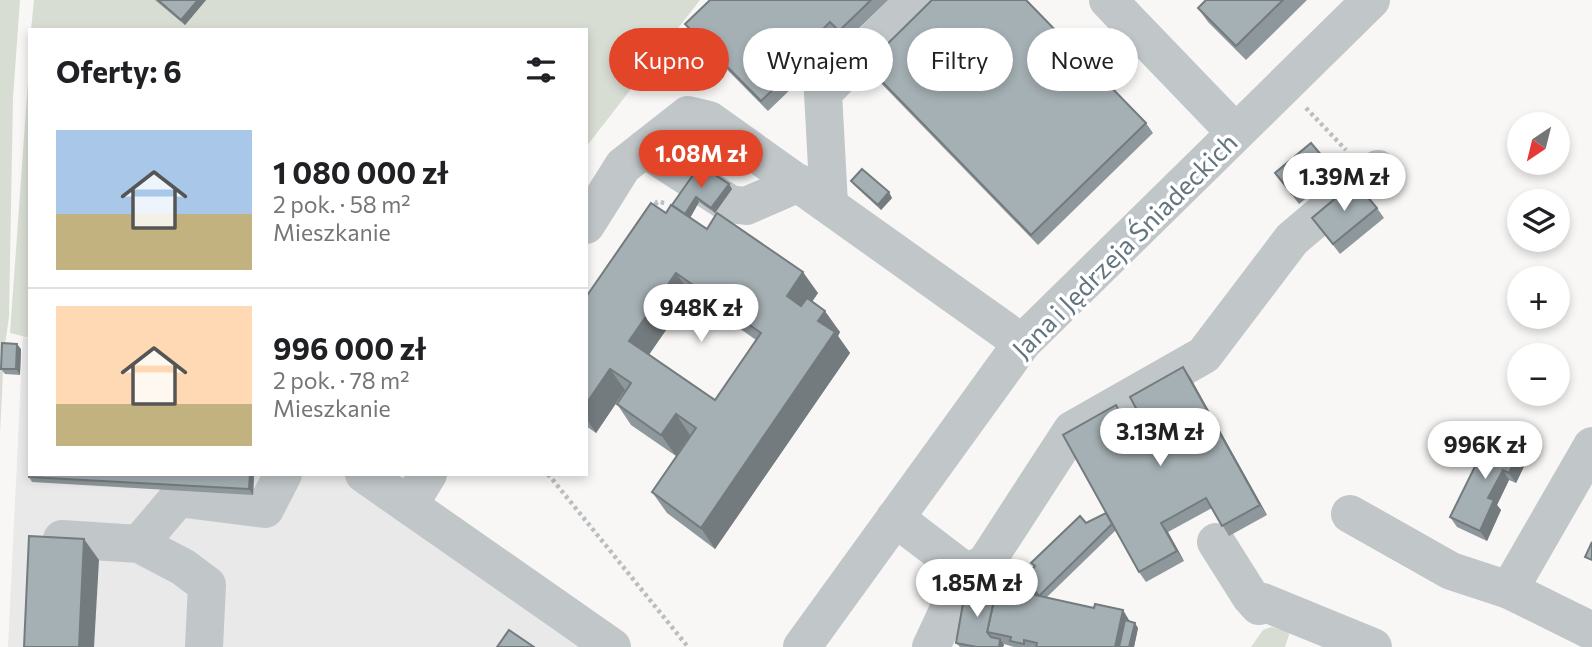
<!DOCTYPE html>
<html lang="pl">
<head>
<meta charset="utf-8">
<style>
	body { margin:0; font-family:Commissioner,sans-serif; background:#f2f2f2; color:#202124; height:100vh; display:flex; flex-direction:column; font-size:26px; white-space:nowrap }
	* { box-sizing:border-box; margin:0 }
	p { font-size:23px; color:#757577 }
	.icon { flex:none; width:38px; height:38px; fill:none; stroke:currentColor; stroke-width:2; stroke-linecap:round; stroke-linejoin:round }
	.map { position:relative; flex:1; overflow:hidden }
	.panel { position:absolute; left:28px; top:28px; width:560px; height:448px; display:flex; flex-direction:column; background:#fff; border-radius:0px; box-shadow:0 4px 10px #0003 }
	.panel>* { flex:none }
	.top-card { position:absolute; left:609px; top:28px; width:665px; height:63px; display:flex; gap:14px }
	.needle { width:46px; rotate:215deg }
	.fabs { position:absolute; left:1507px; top:112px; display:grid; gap:14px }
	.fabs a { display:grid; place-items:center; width:63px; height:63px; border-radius:50%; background:#fff; box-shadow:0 4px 10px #0003; font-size:35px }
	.price { position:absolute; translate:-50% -60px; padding:0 16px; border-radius:24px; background:#fff; color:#222; font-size:23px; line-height:46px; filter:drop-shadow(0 2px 4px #0008) }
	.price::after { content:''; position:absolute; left:50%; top:42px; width:21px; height:16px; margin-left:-10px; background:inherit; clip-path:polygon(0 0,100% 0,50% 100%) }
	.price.selected { background:#e34529; color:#fff }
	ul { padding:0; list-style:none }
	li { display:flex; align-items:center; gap:21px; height:175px; padding:0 28px }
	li+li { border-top:2px solid #e0e0e0 }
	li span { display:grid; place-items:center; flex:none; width:196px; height:140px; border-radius:0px; color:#555 }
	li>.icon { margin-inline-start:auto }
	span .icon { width:84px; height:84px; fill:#fffc; stroke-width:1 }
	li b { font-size:30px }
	h2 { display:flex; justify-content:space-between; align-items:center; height:84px; padding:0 28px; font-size:30px }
	.pill { padding:0 24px; border-radius:32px; background:#fff; box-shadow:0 4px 10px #0003; font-size:24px; line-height:63px }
	.pill.selected { background:#e34529; color:#fff }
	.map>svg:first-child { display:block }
	.built { fill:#e8e9e8 }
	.green { fill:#d8ddd4 }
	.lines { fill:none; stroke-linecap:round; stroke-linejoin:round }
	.path { stroke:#bbbec0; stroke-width:4.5; stroke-dasharray:3.5 3.5; stroke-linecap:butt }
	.minor { stroke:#c1c6c9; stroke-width:38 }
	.wall { fill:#8e979b; fill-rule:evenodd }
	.shaded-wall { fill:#747b7e }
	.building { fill:#a5b0b4; stroke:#747b7e; stroke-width:2; fill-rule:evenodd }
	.labels { text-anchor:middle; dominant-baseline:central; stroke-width:7; stroke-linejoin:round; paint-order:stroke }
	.street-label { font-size:26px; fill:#637680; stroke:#fff }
</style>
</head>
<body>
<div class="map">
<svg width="1592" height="647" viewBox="0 0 1592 647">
	<rect width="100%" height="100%" fill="#f8f7f5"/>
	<!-- built -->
	<path class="built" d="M23,337L30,339V474H350L599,647H8Z"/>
	<!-- green -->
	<g class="green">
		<path d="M0,0H20L13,98L9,317L4,351L0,434Z"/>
		<path d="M34,0H700L586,147V30H31Z"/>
		<path d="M30,54V338L10,333Z"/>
		<path d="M1271,627L1290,632L1285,647H1251L1263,630Z"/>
	</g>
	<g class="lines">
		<!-- path -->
		<g class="path">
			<path d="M1306,108L1346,150"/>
			<path d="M652,211L657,202L667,203"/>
			<path d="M548,474L688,647"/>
		</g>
		<!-- minor -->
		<g class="minor">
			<path d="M1108,0L1235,132"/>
			<path d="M645,149L730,204L746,206L799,183"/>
			<path d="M829,204L823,93L914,0"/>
			<path d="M586,225L623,166L688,115L709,120L1022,343"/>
			<path d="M364,474L612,647"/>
			<path d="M409,505L428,474"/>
			<path d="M1350,514L1451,571L1509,590L1592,446"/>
			<path d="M895,518L966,572L931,647"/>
			<path d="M62,539L139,544L183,567L207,585L204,647"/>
			<path d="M1216,542L1250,596L1259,606"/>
			<path d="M139,544L178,498L265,509L283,474"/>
			<path d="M966,572L985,564L1072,430L1204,355L1292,239L1363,179L1378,169"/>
			<path d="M1509,590L1592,631"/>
			<path d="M1263,602L1373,647"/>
			<path d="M802,647L1022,343L1371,0"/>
		</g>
	</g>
	<!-- wall -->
	<g class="wall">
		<path d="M155,0H206L185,25Z"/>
		<path d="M710,0H888L846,41L837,32L812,57L817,64L768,111L692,34L685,24Z"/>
		<path d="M1206,0H1307L1246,60L1208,22L1198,8Z"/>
		<path d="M866,65L1146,123L1153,133L1038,245L873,75Z"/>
		<path d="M1329,164L1336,174L1299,204L1275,173Z"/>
		<path d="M851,181L892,198L881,210L855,186Z"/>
		<path d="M729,184L732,189L715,213L699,202L690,218L707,229L818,293L812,302L840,332L838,336L850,353L715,549L667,513L652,492L691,435L676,456L631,425L617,404L625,390L596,433L586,426V297L666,213L671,205ZM691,294L756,340L715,400L649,354Z"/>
		<path d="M1377,208L1384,218L1340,254L1312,218Z"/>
		<path d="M21,349L20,375L5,374L1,369Z"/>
		<path d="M1190,377L1267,515L1229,536L1212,508L1168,532L1184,561L1146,582L1139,572L1116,530L1046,598L1094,608L1123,610L1129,621L1138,628L1134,647H1014L1004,644L1003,647H960L956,643L966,598L996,591L1026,589L1034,567L1031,563L1086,523L1106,513L1116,405L1135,436L1134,440L1141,450L1170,434L1164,437L1152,435L1145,425Z"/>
		<path d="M1522,446L1529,456L1516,483L1509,480L1497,505L1501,510L1487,541L1457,527L1450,517Z"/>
		<path d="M254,474L253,495L32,482L29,477Z"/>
	</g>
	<!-- shaded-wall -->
	<g class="shaded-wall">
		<path d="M198,0H206L185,25L181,20Z"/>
		<path d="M729,184L732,189L715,213L711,208Z"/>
		<path d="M889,192L892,198L881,210L878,205Z"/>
		<path d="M696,197L699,202L681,234L677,229Z"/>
		<path d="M803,272L818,293L801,317L787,296Z"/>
		<path d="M676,273L691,294L644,362L629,341Z"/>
		<path d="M825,311L840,332L838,336L850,353L715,549L701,528L818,321Z"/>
		<path d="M17,344L21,349L20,375L16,369Z"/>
		<path d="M1183,367L1190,377L1267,515L1260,505Z"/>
		<path d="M610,369L625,390L596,433L586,418V404Z"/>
		<path d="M1116,405L1135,436L1134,440L1147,461L1125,444Z"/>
		<path d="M676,414L690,435L676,456L661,435Z"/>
		<path d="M1522,446L1529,456L1516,483L1509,473Z"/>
		<path d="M1503,470L1509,480L1497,505L1501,510L1487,541L1480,531L1488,498Z"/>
		<path d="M250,474H254L253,495L249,489Z"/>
		<path d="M1161,523L1168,532L1184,561L1177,551Z"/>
		<path d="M84,539L99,560L94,647H79Z"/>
		<path d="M1123,610L1129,620L1124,647H1115Z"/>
		<path d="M1135,623L1138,628L1134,647H1129Z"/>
		<path d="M1000,639L1004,645L1003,647H999Z"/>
	</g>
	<!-- building -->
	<g class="building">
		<path d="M158,0H198L181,20Z"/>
		<path d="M710,0H871L839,31L830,22L804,48L810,54L761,101L685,24Z"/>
		<path d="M932,0H1026L1146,123L1031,235L866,65Z"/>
		<path d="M1206,0H1283L1236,46L1198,8Z"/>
		<path d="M1311,143L1329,164L1292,194L1275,173Z"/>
		<path d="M700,165L729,184L711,208L696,197L685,214L672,205Z"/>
		<path d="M862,169L889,192L878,205L851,181Z"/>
		<path d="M1355,182L1377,208L1333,244L1312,218Z"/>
		<path d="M651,203L666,213L671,205L707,229L717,213L803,272L787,296L801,306L807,298L825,311L818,321L835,332L701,528L652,492L696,428L676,414L661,435L617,404L631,383L610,369L586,404V297ZM676,273L761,333L715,400L629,341Z"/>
		<path d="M2,343L17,344L16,369H1Z"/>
		<path d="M1183,367L1260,505L1222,526L1206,498L1172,517L1161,523L1177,551L1139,572L1063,435L1116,405L1128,426L1125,444L1134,439L1140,451L1171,434L1165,423L1157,427L1145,425L1130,397Z"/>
		<path d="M1492,432L1522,446L1509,473L1503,470L1488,498L1494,500L1480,531L1450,517Z"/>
		<path d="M30,455V474H250L249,489L29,477Z"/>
		<path d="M1106,513L1112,524L1039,596L1035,591L1026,589L1032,569L1035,566L1031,563L1080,516L1086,523Z"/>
		<path d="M29,536L84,539L79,647H24Z"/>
		<path d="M1592,542V560L1585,557Z"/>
		<path d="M998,583L1035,591V595L1094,608L1095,604L1123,610L1115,647H1036L1037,643L1024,640V644L1010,641L1011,637L987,632Z"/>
		<path d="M969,585L996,591L987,632L991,637L1000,639L999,647H977L956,643L964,598H966Z"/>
		<path d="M1125,620L1135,623L1129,647H1119Z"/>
		<path d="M509,630L534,647H497Z"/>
	</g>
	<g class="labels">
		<!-- street labels -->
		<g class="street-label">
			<text transform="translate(1124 245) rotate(-45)">Jana i Jędrzeja Śniadeckich</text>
		</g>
	</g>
</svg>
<div class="fabs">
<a><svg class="needle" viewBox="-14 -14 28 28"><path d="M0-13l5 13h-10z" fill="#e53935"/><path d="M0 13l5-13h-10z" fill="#757577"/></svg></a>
<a><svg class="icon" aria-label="layers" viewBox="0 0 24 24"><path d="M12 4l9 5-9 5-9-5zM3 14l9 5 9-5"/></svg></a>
<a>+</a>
<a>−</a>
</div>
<b class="price selected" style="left:701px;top:190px">1.08M zł</b>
<b class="price" style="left:1344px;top:213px">1.39M zł</b>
<b class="price" style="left:701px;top:344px">948K zł</b>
<b class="price" style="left:1160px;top:468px">3.13M zł</b>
<b class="price" style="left:1485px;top:481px">996K zł</b>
<b class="price" style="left:977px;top:619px">1.85M zł</b>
<div class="top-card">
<a class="pill selected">Kupno</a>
<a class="pill">Wynajem</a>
<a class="pill">Filtry</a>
<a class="pill">Nowe</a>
</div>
<section class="panel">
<h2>Oferty: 6<svg class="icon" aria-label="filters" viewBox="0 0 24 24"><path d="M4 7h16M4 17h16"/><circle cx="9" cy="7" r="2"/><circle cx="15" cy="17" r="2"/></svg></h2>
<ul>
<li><span style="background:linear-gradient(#a9c7e8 60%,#c2b280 0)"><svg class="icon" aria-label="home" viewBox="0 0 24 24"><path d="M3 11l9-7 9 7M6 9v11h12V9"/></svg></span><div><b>1 080 000 zł</b><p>2 pok. · 58 m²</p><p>Mieszkanie</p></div></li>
<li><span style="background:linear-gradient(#ffd9b3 70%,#c2b280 0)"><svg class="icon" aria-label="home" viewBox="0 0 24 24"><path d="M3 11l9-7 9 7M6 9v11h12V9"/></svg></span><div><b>996 000 zł</b><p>2 pok. · 78 m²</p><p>Mieszkanie</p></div></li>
</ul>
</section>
</div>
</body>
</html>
